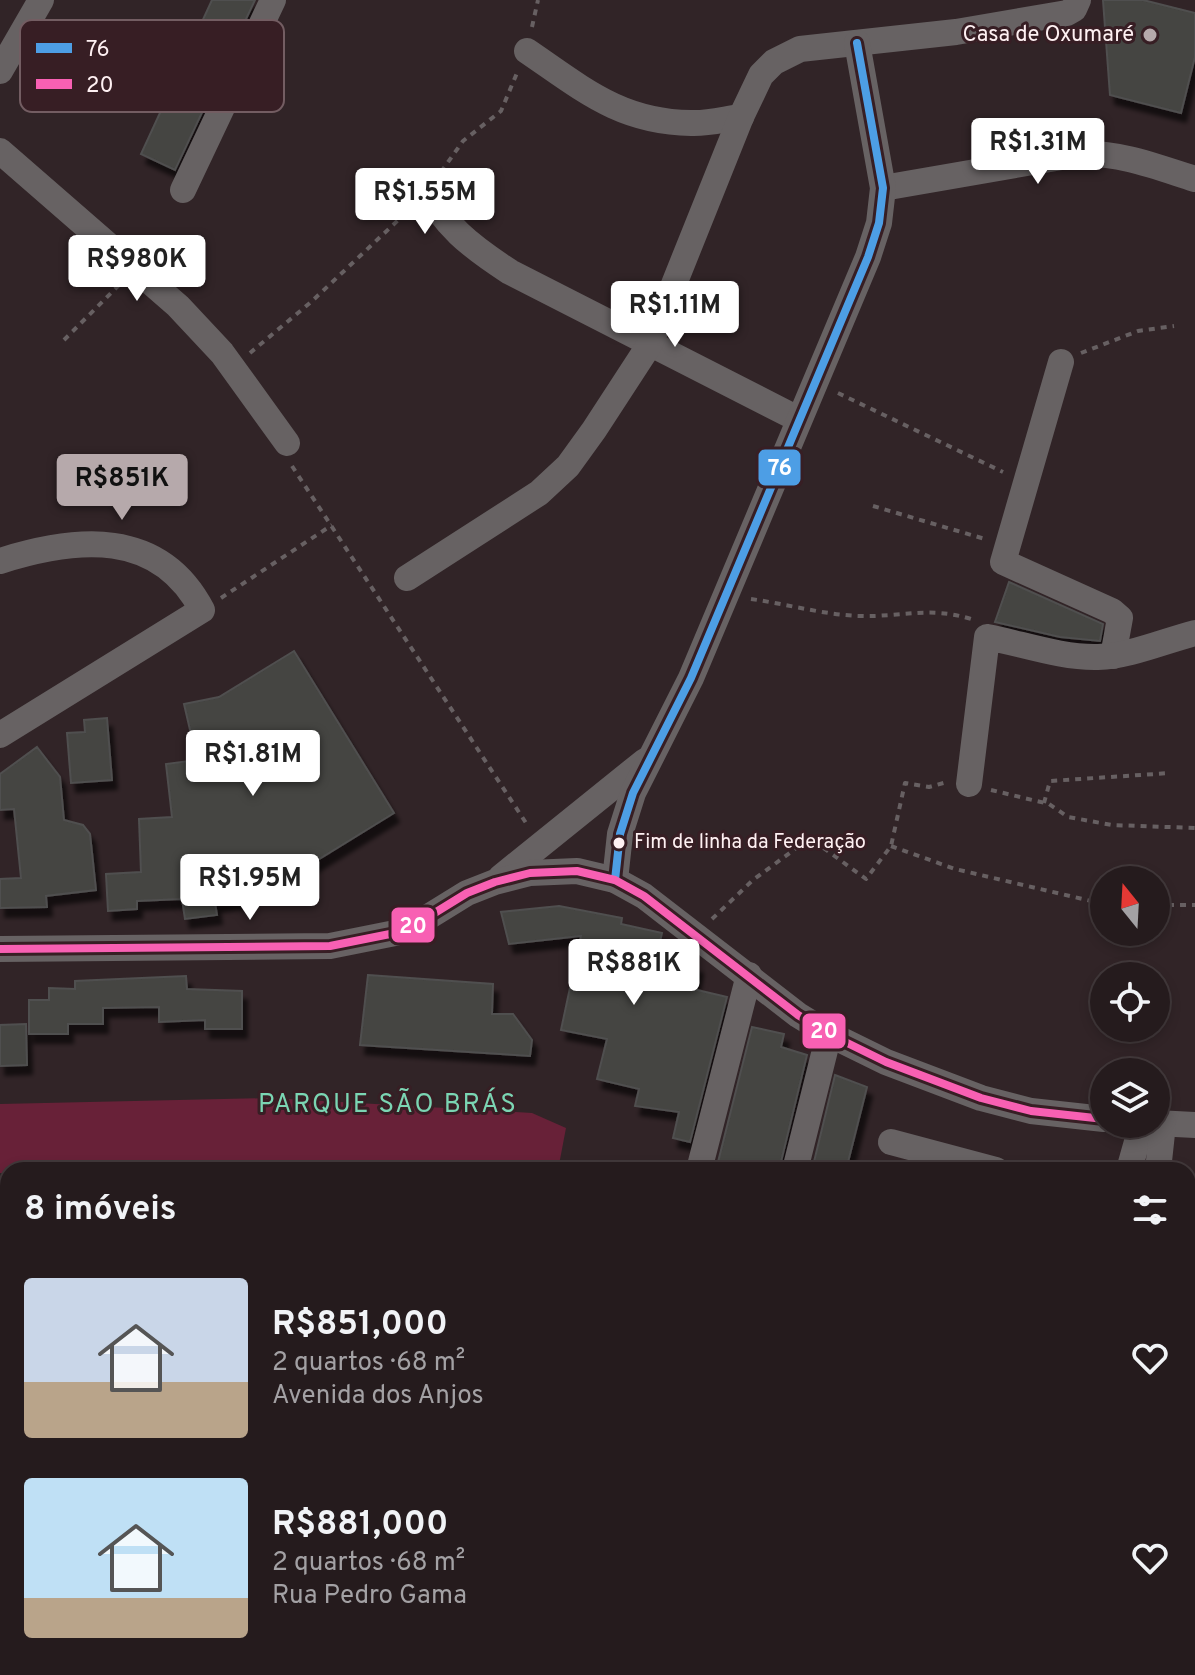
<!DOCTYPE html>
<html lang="pt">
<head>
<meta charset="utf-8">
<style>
	body { margin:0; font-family:Overpass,sans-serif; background:#2d2426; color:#f1f3f6; height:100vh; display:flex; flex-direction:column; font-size:30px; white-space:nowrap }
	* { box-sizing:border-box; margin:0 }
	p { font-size:26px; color:#a3a1a4 }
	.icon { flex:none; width:44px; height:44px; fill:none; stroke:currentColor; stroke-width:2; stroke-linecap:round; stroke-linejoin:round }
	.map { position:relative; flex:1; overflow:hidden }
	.details { position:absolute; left:0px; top:1162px; width:1196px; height:514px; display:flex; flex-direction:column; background:#251b1d; border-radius:24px 24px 0 0; box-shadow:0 4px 12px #0003,0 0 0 2px #42393b }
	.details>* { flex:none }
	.needle { width:52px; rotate:342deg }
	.fabs { position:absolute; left:1090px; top:866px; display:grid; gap:16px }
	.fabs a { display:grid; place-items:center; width:80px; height:80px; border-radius:50%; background:#251b1d; box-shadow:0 4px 12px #0003,0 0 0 2px #42393b; font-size:40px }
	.price { position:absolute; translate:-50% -68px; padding:0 18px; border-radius:8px; background:#fff; color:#222; font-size:26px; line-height:52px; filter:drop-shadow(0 2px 4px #0008) }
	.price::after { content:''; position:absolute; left:50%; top:48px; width:24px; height:18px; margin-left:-12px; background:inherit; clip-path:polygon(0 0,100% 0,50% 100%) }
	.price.current { background:#b6a9ab; color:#111 }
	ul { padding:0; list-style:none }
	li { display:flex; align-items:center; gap:24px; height:200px; padding:0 24px }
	li span { display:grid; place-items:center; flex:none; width:224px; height:160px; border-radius:8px; color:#555 }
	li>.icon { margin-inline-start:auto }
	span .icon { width:96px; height:96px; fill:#fffc; stroke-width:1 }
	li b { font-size:34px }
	h2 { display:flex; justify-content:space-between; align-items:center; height:96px; padding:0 24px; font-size:34px }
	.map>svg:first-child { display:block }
	.green { fill:#682138 }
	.building { fill:#444442; stroke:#504f4f; stroke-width:2; filter:url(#shadow) }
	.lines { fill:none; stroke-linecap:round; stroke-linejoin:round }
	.path { stroke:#676062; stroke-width:4; stroke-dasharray:6 6; stroke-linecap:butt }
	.minor { stroke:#676263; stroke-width:26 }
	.bus-1-casing { stroke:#371e24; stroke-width:14 }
	.bus-2-casing { stroke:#371e24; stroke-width:14 }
	.bus-1 { stroke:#4d9ee5; stroke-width:8 }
	.bus-2 { stroke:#f860b3; stroke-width:8 }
	.poi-dot { fill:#b6a9ab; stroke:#371e24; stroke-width:3 }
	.bus-dot { fill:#fef0f2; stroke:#371e24; stroke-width:3 }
	.labels { text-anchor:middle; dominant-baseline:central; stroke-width:6; stroke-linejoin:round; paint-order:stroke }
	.bus-label { font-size:20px; fill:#fef0f2; stroke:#371e24; text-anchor:start }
	.poi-label { font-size:22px; fill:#fef0f2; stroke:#371e24; text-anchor:end }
	.quarter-label { font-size:26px; letter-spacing:2px; fill:#7bd5b3; stroke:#371e24 }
	.key { fill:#371e24; stroke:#735d62; stroke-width:2 }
	.key-label { font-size:22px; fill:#fef0f2 }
	.line-badge { stroke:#371e24; stroke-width:3 }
	.badge-label { font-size:22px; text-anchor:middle; font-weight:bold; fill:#fff }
</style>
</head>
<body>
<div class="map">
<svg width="1195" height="1675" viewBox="0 0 1195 1675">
	<defs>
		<filter id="shadow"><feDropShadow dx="5" dy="9" stdDeviation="2" flood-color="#0009"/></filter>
	</defs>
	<rect width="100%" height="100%" fill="#312427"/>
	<!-- green -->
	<g class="green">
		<path d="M271,1098L532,1113L566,1128L558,1170H8V1173H0V1104Z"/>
		<rect x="0" y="1327" width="8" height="55"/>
		<path d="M1188,1510H1195V1579L1188,1577Z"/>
		<path d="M1188,1631L1195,1633V1675H1094L1096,1668H1188Z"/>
		<path d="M703,1668H930L944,1675H708Z"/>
		<path d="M257,1670V1675H161L160,1670Z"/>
	</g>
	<!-- building -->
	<g class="building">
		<path d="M212,0H255L175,170L141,154Z"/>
		<path d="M1103,0H1143L1195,13V57L1181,113L1110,95Z"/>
		<path d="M1009,582L1103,624L1100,641L1060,637L995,622Z"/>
		<path d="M294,651L394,813L300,871L309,890L247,893V898L215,903L217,915L185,919L182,899L137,901V909L108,911L106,874L141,872L139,819L172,817L166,764L197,760L184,704L219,697Z"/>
		<path d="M107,718L112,780L71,783L67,733L85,732L84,720Z"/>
		<path d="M37,747L60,777L64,820L83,825L90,834L96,890L46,896L47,907L0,908V879L21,878L14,809L0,810V774Z"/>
		<path d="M559,906L622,918L621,924L662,933L657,954L698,965L693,989L727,997L690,1142L673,1138L679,1112L635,1106L639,1089L597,1079L607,1039L561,1030L581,936L509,944L501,912Z"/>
		<path d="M368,975L493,984L492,1014H513L532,1040L530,1056L360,1045Z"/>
		<path d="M186,976L187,989L242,991V1029H205V1020L159,1022V1007L103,1008V1024H68V1034H29V1000H49V988L75,989V981Z"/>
		<path d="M26,1024L27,1065L0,1066V1025Z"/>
		<path d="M752,1027L784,1034L781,1047L807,1055L779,1170H716Z"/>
		<path d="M835,1075L867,1087L846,1170H812Z"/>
	</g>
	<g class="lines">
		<!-- path -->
		<g class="path">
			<path d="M532,27L538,0"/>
			<path d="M441,172L463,141L501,111L517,73"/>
			<path d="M64,340L119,285"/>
			<path d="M250,353L311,302L410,209"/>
			<path d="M1081,353L1138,331L1174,326"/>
			<path d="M838,393L1003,472"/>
			<path d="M292,466L528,826"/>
			<path d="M873,506L985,539"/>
			<path d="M221,598L332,525"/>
			<path d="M751,599C787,604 824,615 861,616C902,617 929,606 971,619"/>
			<path d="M991,790L1049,804L1068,817L1112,825L1195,828"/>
			<path d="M1044,803L1050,781L1170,773"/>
			<path d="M891,846L955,869L1104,904"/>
			<path d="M1156,905H1195"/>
			<path d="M712,919L753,880L810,838L866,879L891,846L905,783L929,787L947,782"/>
		</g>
		<!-- minor -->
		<g class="minor">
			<path d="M527,51C583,89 620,122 691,123C707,124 725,119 741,117"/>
			<path d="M0,71L41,0"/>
			<path d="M0,151L178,306L222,353L287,443"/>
			<path d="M421,182C444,226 470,246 510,272L798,419"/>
			<path d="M883,188L1079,154C1120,152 1157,167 1195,179"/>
			<path d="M183,190L273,0"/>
			<path d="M1061,362L1003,562L1112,611L1120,618L1113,656"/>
			<path d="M0,561C76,537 159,528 202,610L0,735"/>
			<path d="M407,578L539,493L568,466L594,430L650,344L741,117L761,75L774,62L800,49L956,32L1067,13L1074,9L1078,0"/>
			<path d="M969,784L987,637C1023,644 1062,658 1098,657C1130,656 1164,641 1195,633"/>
			<path d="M501,877L645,761"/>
			<path d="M615,880L620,834L633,793L691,678L868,257L879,223L883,188L857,43"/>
			<path d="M0,949L330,946L395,933L420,922L467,893L495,882L530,873L577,871L615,880L644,896L798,1015L829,1034L886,1062L981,1098L1031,1111L1104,1119"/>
			<path d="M1156,1123L1195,1125"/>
			<path d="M891,1142L996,1170"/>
			<path d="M699,1170L749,975"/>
			<path d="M795,1170L829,1034"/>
			<path d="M1129,1170L1142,1124"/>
			<path d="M1158,1170L1163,1124"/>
			<path d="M0,1202H8"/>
			<path d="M1188,1394L1195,1396"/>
			<path d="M0,1515H8"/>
			<path d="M1188,1586L1195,1588"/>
			<path d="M0,1622L8,1631"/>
			<path d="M43,1668L49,1675"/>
			<path d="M488,1668L495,1675"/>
		</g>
		<!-- bus-1 casing -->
		<g class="bus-1-casing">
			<path id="bus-1" d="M615,880L620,834L633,793L691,678L868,257L879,223L883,188L857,43"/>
		</g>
		<!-- bus-2 casing -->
		<g class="bus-2-casing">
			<path id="bus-2" d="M0,949L330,946L395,933L420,922L467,893L495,882L530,873L577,871L615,880L644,896L798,1015L829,1034L886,1062L981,1098L1031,1111L1104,1119"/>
		</g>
		<!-- bus-1 -->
		<use href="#bus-1" class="bus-1"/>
		<!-- bus-2 -->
		<use href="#bus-2" class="bus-2"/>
	</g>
	<!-- markers -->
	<circle class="poi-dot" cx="1150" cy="35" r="8"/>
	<circle class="bus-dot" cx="619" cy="843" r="7"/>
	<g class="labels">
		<!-- bus labels -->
		<g class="bus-label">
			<text x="634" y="843">Fim de linha da Federação</text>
		</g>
		<!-- poi labels -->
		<g class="poi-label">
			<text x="1134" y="35">Casa de Oxumaré</text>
		</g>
		<!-- quarter labels -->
		<g class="quarter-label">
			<text x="388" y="1105">PARQUE SÃO BRÁS</text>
		</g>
	</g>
	<!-- legend -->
	<rect x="20" y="20" width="264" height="92" rx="12" class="key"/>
	<rect x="36" y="43" width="36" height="10" fill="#4d9ee5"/>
	<rect x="36" y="79" width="36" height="10" fill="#f860b3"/>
	<g class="key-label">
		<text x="86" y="56">76</text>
		<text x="86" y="92">20</text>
	</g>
	<g class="line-badge">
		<rect x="757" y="448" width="45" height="39" rx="8" fill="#4d9ee5"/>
		<rect x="390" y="906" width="46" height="38" rx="8" fill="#f860b3"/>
		<rect x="801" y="1012" width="46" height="38" rx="8" fill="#f860b3"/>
	</g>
	<g class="badge-label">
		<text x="780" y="475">76</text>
		<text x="413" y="933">20</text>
		<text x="824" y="1038">20</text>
	</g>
</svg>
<div class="fabs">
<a><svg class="needle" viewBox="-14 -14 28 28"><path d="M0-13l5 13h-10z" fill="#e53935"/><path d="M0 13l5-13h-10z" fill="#a3a1a4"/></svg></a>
<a><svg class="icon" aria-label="locate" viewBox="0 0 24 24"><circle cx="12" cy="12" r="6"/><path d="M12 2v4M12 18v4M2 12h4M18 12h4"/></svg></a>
<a><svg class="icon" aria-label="layers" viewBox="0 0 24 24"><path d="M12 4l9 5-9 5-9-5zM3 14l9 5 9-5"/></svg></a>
</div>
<b class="price" style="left:1038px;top:186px">R$1.31M</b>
<b class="price" style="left:425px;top:236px">R$1.55M</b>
<b class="price" style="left:137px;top:303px">R$980K</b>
<b class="price" style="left:675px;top:349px">R$1.11M</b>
<b class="price current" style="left:122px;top:522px">R$851K</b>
<b class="price" style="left:253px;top:798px">R$1.81M</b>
<b class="price" style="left:250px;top:922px">R$1.95M</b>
<b class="price" style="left:634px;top:1007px">R$881K</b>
<section class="details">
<h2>8 imóveis<svg class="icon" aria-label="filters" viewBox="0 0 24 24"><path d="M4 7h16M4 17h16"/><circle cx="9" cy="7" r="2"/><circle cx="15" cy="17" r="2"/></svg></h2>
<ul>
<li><span style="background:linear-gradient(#c9d6e8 65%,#b9a48a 0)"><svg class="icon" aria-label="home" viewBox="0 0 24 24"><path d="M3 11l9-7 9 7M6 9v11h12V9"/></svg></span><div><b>R$851,000</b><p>2 quartos · 68 m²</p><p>Avenida dos Anjos</p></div><svg class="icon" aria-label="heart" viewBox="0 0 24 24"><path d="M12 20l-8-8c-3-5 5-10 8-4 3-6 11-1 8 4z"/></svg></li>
<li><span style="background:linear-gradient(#bfe0f5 75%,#b9a48a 0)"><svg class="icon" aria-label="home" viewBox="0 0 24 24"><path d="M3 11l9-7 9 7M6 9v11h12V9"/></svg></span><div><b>R$881,000</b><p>2 quartos · 68 m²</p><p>Rua Pedro Gama</p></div><svg class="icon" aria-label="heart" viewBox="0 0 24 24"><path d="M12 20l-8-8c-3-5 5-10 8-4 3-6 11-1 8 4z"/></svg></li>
</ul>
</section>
</div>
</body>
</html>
